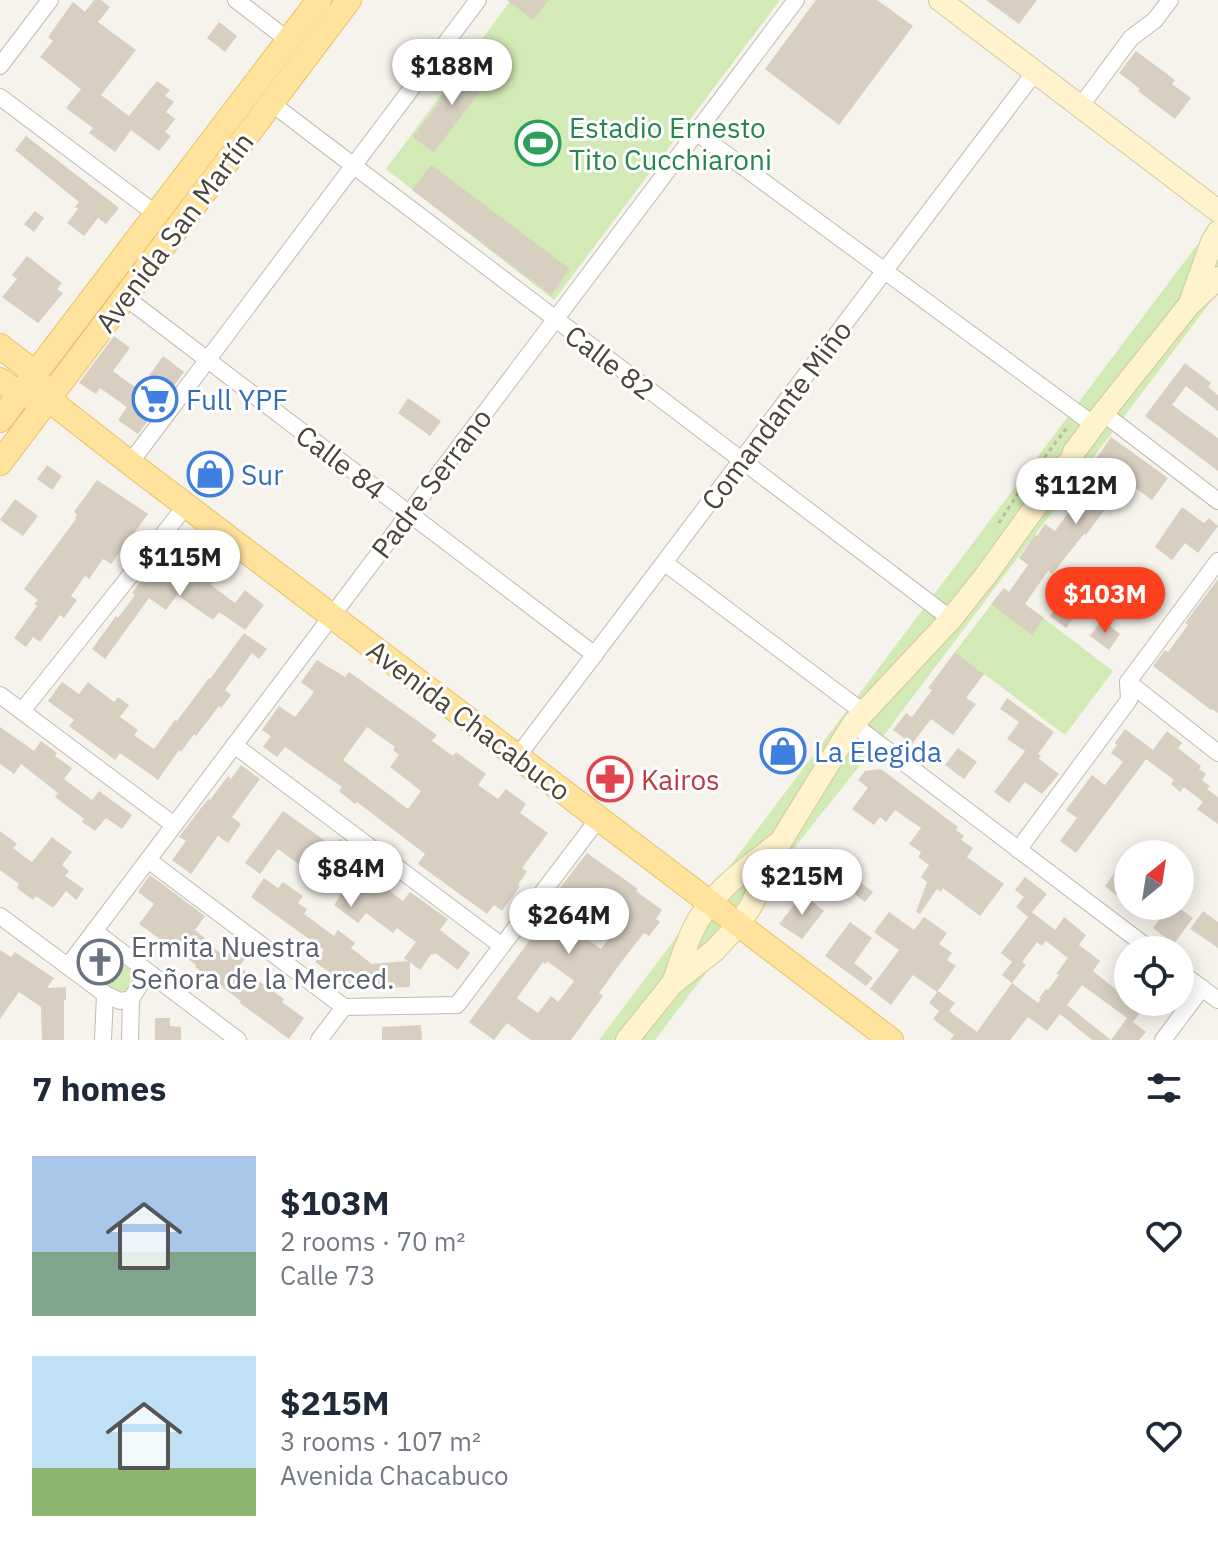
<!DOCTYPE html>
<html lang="en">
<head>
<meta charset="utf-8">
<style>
	body { margin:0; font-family:"IBM Plex Sans",sans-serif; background:#f6f6f7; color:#1f2937; height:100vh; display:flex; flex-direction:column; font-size:30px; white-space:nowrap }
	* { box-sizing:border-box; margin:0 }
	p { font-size:26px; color:#747a83 }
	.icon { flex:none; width:44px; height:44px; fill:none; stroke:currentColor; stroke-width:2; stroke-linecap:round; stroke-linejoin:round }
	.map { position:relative; height:1040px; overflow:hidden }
	.side { display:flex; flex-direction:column; background:#fff; flex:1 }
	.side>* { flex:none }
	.needle { width:52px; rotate:30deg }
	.tools { position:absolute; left:1114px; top:840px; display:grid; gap:16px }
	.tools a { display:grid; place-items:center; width:80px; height:80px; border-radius:50%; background:#fff; box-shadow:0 4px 20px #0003; font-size:40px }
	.price { position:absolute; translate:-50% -68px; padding:0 18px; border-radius:28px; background:#fff; color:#222; font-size:26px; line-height:52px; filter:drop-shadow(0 2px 4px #0008) }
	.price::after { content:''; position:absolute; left:50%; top:48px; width:24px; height:18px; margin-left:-12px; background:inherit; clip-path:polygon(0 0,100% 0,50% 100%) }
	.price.current { background:#fc3f1d; color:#fff }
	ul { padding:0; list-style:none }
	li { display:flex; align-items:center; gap:24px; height:200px; padding:0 32px }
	li span { display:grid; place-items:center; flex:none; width:224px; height:160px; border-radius:0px; color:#555 }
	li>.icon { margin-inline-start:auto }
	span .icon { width:96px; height:96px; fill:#fffc; stroke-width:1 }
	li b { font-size:34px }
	h2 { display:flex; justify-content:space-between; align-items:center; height:96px; padding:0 32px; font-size:34px }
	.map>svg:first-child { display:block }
	.green { fill:#d2eab5 }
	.building { fill:#d8cfc1; fill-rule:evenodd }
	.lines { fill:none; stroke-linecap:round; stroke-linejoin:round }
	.street-casing { stroke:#c2bbae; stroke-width:18 }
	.secondary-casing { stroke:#d6c79b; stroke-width:24 }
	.primary-casing { stroke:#e6c16a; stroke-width:26 }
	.path { stroke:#c4b79f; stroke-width:3; stroke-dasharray:4 4; stroke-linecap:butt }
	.street { stroke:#fff; stroke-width:16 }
	.secondary { stroke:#fff3cd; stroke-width:22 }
	.primary { stroke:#ffe39c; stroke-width:24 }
	.labels { text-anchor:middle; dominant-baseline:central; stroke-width:6; stroke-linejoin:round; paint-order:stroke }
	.leisure-label { font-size:28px; fill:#27864d; stroke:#fff; text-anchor:start }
	.street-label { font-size:28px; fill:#4b4439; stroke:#fff }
	.shop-label { font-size:28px; fill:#366cbe; stroke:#fff; text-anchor:start }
	.health-label { font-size:28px; fill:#be3a42; stroke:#fff; text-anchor:start }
	.worship-label { font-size:28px; fill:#5b616d; stroke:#fff; text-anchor:start }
</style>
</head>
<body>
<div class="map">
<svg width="1218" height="1040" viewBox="0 0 1218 1040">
	<rect width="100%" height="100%" fill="#f6f3ec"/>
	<!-- green -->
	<g class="green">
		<path d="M511,0H780L554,300L386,169Z"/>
		<path d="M1218,217V292L878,743L778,868L741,927L655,1040H599Z"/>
		<path d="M1004,588L1113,671L1065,735L955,652Z"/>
		<path d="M95,944L130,970L131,989L115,994L76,963L81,950Z"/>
	</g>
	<!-- building -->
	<g class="building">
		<path d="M94,0H101L110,7L98,22L136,50L101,95L129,116L157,81L170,90L165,96L174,102L166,112L175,119L165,132L171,136L159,151L131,130L115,152L89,133L93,128L66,108L81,89L40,57L53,41L48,37L73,2L85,12Z"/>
		<path d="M507,0H549L533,20Z"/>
		<path d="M816,0H877L913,26L839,125L765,69Z"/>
		<path d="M986,0H1037L1019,24Z"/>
		<path d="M219,22L237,36L225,52L207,38Z"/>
		<path d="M1136,51L1175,80L1172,84L1191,98L1175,119L1138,91L1140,89L1119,73Z"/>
		<path d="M470,61L491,77L434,152L413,137Z"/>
		<path d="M26,136L119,208L106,224L98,218L84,236L67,223L78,209L75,207L79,202L15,150Z"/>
		<path d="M431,165L570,269L551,295L412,190Z"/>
		<path d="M35,211L44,218L34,232L24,224Z"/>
		<path d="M27,256L62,283L57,289L63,293L38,323L2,297L17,279L12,275Z"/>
		<path d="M114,336L130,348L113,371L139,390L163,356L184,372L138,434L118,420L127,407L100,388L96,394L79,383Z"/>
		<path d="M1185,363L1211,383L1208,387L1218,395V411L1186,386L1172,405L1218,438V471L1145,416Z"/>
		<path d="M408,398L441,421L430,436L398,413Z"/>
		<path d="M1111,437L1168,478L1152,500L1126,481L1086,535L1084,534L1052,574L1048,571L1025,604L1044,618L1032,635L991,604L1004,588L1009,592L1028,565L1019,558L1035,535L1037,536L1045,524L1055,531L1090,483L1083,478Z"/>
		<path d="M47,465L62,476L52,490L37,479Z"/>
		<path d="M97,480L148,514L111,564L103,559L89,579L85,576L71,596L77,600L64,618L60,615L40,642L33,637L26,647L14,638L37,606L34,604L38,600L24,589L76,519L75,518L77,514L74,512Z"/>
		<path d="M15,499L38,516L23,536L0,520Z"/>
		<path d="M1182,507L1204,523L1209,518L1218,526L1198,553L1185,543L1172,560L1155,547Z"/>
		<path d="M177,541L186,548L178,560L201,576L210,564L221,572L211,585L235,603L245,590L264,605L245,630L219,612L213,620L177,595L166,610L149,598L105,659L92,649L116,616L118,618L135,595L132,593L151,567L155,570Z"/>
		<path d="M1085,571L1118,597L1108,611L1089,596L1066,628L1050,616Z"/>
		<path d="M1218,579V713L1212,709L1211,710L1153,666L1165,650L1168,652L1188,625L1185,623Z"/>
		<path d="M1102,620L1120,634L1109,650L1090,636Z"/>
		<path d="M244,633L267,649L259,659L252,653L225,690L231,695L221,708L219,706L196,736L194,734L181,752L179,750L158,780L120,753L115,760L69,726L74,720L48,701L62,682L79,694L88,682L114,702L118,697L129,705L120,717L138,730L134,735L154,749L175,720L177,721L209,678L210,679Z"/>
		<path d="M955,652L984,674L966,698L976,704L953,735L931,719L912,744L893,730L906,713L912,717L932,690L928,688Z"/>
		<path d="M317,660L345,677L349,672L437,735L432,741L453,756L456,752L486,774L478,785L498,799L506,789L526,804L520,813L548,833L522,868L527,871L518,885L520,886L502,911L494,905L487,914L418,864L425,854L357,802L355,804L339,791L342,787L285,747L277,757L263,747L271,736L262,730L279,706L295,717L314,692L301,682ZM367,727L395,747L393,750L399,755L390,767L421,791L408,809L343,760Z"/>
		<path d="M1007,698L1054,732L1038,754L1041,756L1039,759L1059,774L1042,794L1025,782L1009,803L994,792L1025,751L1007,739L1019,722L1000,709Z"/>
		<path d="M0,727L34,751L41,741L57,753L55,756L72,768L64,779L92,800L99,791L132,815L122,829L106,818L95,831L82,822L84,819L55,797L58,793L21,764L14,774L0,764Z"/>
		<path d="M1125,729L1153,750L1076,853L1060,841L1077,818L1066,810L1092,775L1105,785L1123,762L1111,753L1117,745L1115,743Z"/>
		<path d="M1167,731L1182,743L1178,748L1201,766L1199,769L1206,774L1202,780L1210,786L1207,789L1218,797V824L1197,809L1203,802L1184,787L1180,792L1171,784L1174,780L1146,759Z"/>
		<path d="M958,748L977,762L964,779L945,765Z"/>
		<path d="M241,765L260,779L232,817L241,824L228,843L218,836L191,874L172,860L186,841L179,837L208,799L210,800L228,776L231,779Z"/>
		<path d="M881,769L958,827L956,830L964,836L961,840L973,848L967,857L1004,884L980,916L943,888L941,892L937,889L920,914L916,912L927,882L921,877L929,865L918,857L921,852L909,844L921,828L895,810L886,822L880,817L874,825L852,809L868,788L858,780L865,771Z"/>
		<path d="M283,811L334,847L340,839L351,847L376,867L370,876L403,901L410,892L448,919L440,930L470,953L458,970L435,953L434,955L432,953L420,970L410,962V987L353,989L315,962L324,950L251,897L264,878L278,888L283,882L303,896L298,903L307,909L304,914L334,936L338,930L355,943L351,948L372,964L408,961L404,958L416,942L397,928L393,933L366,913L358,923L334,905L349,883L328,868L324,874L305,860L301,866L278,849L260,874L245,863Z"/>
		<path d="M0,831L17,844L13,848L32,862L52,837L72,852L62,865L69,871L65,876L84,889L76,900L66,891L53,908L36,896L33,900L17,888L19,884L0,870Z"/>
		<path d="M587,853L638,889L636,891L662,910L656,919L660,922L649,936L644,933L622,961L599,993L603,996L571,1040H531L507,1023L494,1040L469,1022L538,929L532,924ZM595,887L629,911L601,949L570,927L574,921L571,919ZM547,961L574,981L558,1002L551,996L538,1013L517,998L543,962L546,964Z"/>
		<path d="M1128,854V905L1105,886Z"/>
		<path d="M150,875L205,916L195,930L206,939L204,941L226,957L234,946L247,955L239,967L284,999L282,1002L304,1018L289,1039L240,1003L241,1001L195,967L196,965L139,924L154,904L138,892Z"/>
		<path d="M851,875L873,892L865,902L843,885Z"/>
		<path d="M1025,877L1047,894L1032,912L1055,930L1064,917L1086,935L1079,945L1100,961L1093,971L1119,992L1128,980V1002H1148L1133,1022L1146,1032L1139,1040H1092L1060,1014L1047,1031L1028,1017L1010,1040H950L954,1035L933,1019L939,1011L929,1003L938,991L955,1003L949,1011L977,1032L1012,983L1002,975L1012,962L1001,953L1028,917L1016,907L1024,897L1015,890ZM1046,941L1068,958L1056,974L1059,975L1048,990L1046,989L1039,998L1041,999L1038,1003L1012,983L1026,965L1022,962L1037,942L1042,946ZM1082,985L1127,1018L1111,1040L1067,1005Z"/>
		<path d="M803,894L824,911L802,939L779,924Z"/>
		<path d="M1170,906H1176L1193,918L1174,944L1153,928Z"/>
		<path d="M1203,911L1218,922V948L1190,929Z"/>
		<path d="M889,912L914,930L924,917L947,933L939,944L952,953L947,960L956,966L937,992L913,975L891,1005L870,989L899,950L874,932Z"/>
		<path d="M850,922L872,938L854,963L873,978L866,986L825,956Z"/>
		<path d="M0,950L11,957L15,952L54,978L47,988L66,987V1000H64V1040H42L41,1007L19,992L0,1019Z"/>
		<path d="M155,1018H170V1026L181,1027V1040H155Z"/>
		<path d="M421,1025L422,1040H382V1027Z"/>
	</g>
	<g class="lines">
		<!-- street casing -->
		<g class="street-casing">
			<g id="street">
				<path d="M236,0L288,40"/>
				<path d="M0,66L50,0"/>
				<path d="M0,97L156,214"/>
				<path d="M271,103L951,619"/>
				<path d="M1080,107L1131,38L1155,20L1170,0"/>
				<path d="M696,132L1094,425"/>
				<path d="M125,297L595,655"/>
				<path d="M1103,413L1218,501"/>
				<path d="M130,463L478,0"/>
				<path d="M665,563L863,712"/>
				<path d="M1128,682L1218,753"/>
				<path d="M0,695L174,825"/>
				<path d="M22,711L185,507"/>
				<path d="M853,724L1151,950"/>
				<path d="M234,745L502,946"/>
				<path d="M517,757L1035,72"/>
				<path d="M1018,850L1129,700L1128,682L1218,561"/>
				<path d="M148,860L344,1007"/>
				<path d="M0,916L105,994L120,1001L131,999L148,972"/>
				<path d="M94,931L238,1040"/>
				<path d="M68,966L796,0"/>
				<path d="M1180,972L1218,1000"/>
				<path d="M103,1040L105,994"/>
				<path d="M130,1040L131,999"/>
				<path d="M319,1040L344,1007L457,1005L599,818"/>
				<path d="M1163,1040L1202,988"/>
			</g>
		</g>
		<!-- secondary casing -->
		<g class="secondary-casing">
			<g id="secondary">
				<path d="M940,0L1218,211"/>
				<path d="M1191,300L1212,242L1218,232"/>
				<path d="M673,983C679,966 685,947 693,930C711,892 744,870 776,845"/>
				<path d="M627,1040L672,984L715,950L738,925L751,906L781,841L853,724L951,619L986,575L1065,466L1071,461L1074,452L1103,413L1189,305L1218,278"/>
			</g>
		</g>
		<!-- primary casing -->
		<g class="primary-casing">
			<g id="primary">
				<path d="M0,346L35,373L48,399L130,463L891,1040"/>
				<path d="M0,380L19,394L34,397"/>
				<path d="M0,420L319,0"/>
				<path d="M0,463L349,0"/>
			</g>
		</g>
		<!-- path -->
		<path class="path" d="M999,523L1022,487L1069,425"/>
		<!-- street -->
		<use href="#street" class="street"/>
		<!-- secondary -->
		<use href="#secondary" class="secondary"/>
		<!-- primary -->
		<use href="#primary" class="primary"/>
	</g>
	<!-- icons -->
	<defs>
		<g id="stadium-ring" transform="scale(2.3)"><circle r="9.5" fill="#fff" stroke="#2e9e5b" stroke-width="1.5"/><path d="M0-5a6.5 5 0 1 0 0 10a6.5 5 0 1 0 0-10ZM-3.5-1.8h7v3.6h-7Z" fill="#2e9e5b"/></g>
		<g id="supermarket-ring" transform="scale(2.3)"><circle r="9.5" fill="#fff" stroke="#3f7fe0" stroke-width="1.5"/><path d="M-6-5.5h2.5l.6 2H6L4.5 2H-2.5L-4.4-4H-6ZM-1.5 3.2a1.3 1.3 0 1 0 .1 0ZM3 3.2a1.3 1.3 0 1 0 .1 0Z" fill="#3f7fe0"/></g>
		<g id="shop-ring" transform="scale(2.3)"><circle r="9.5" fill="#fff" stroke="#3f7fe0" stroke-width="1.5"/><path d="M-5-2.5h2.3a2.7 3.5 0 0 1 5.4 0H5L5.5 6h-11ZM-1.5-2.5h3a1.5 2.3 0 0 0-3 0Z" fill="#3f7fe0"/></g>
		<g id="pharmacy-ring" transform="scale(2.3)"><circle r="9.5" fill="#fff" stroke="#e0444e" stroke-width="1.5"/><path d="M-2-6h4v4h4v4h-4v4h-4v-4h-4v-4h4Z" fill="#e0444e"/></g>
		<g id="church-ring" transform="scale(2.3)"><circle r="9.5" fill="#fff" stroke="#6b7280" stroke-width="1.5"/><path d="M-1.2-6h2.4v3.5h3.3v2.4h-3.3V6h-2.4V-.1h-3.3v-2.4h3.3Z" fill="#6b7280"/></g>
	</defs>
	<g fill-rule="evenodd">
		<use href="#stadium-ring" x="538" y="143"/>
		<use href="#supermarket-ring" x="155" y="399"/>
		<use href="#shop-ring" x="210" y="474"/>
		<use href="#shop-ring" x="783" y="751"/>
		<use href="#pharmacy-ring" x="610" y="779"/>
		<use href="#church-ring" x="100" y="962"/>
	</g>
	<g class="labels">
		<!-- leisure labels -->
		<g class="leisure-label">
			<text x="569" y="127">Estadio Ernesto<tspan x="569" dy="32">Tito Cucchiaroni</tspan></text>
		</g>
		<!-- street labels -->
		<g class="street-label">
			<text transform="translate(174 232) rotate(-53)">Avenida San Martín</text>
			<text transform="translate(610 362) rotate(37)">Calle 82</text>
			<text transform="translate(776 415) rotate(-53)">Comandante Miño</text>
			<text transform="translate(341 462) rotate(37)">Calle 84</text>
			<text transform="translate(431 483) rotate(-53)">Padre Serrano</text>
			<text transform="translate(469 720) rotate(37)">Avenida Chacabuco</text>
		</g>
		<!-- shop labels -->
		<g class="shop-label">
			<text x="186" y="399">Full YPF</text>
			<text x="241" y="474">Sur</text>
			<text x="814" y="751">La Elegida</text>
		</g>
		<!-- health labels -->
		<g class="health-label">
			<text x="641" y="779">Kairos</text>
		</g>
		<!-- worship labels -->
		<g class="worship-label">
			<text x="131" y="946">Ermita Nuestra<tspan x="131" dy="32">Señora de la Merced.</tspan></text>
		</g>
	</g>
</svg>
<div class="tools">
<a><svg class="needle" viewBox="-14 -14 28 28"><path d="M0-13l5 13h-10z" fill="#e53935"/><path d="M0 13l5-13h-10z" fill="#747a83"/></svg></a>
<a><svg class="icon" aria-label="locate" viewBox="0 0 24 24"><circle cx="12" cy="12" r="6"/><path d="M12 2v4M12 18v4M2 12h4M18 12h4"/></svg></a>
</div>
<b class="price" style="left:452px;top:107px">$188M</b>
<b class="price" style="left:1076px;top:526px">$112M</b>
<b class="price" style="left:180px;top:598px">$115M</b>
<b class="price current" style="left:1105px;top:635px">$103M</b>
<b class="price" style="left:351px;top:909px">$84M</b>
<b class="price" style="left:802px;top:917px">$215M</b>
<b class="price" style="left:569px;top:956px">$264M</b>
</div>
<section class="side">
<h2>7 homes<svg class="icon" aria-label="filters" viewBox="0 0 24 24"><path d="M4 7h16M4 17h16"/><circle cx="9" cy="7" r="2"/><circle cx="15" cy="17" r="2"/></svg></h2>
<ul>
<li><span style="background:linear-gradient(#a9c7e8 60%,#7fa58c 0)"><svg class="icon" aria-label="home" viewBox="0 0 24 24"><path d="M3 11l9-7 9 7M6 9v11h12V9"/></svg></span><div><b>$103M</b><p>2 rooms · 70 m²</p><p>Calle 73</p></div><svg class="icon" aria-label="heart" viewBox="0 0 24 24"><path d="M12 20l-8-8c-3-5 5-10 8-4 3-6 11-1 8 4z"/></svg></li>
<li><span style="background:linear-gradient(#bfe0f5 70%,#8fb573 0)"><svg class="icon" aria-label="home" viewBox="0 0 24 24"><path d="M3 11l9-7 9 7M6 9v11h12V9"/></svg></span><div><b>$215M</b><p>3 rooms · 107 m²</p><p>Avenida Chacabuco</p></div><svg class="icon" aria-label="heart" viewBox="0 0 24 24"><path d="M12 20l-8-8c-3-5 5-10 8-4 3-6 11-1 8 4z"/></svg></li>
</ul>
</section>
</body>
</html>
